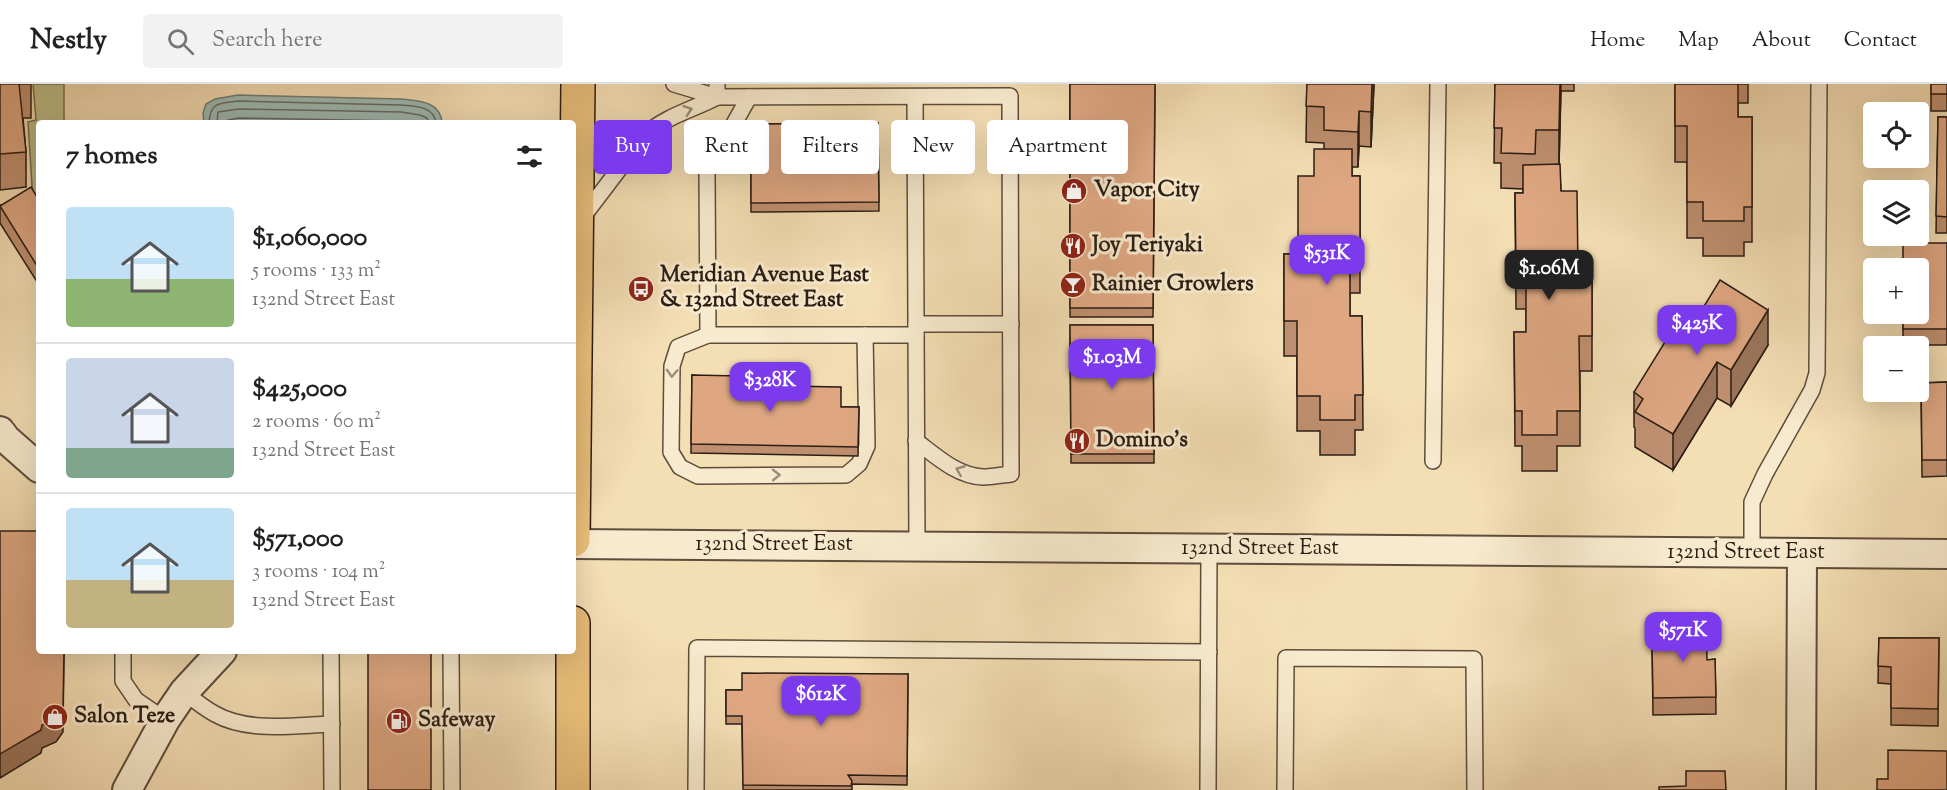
<!DOCTYPE html>
<html lang="en">
<head>
<meta charset="utf-8">
<style>
	body { margin:0; font-family:"Sorts Mill Goudy",serif; background:#f2f2f2; color:#222; height:100vh; display:flex; flex-direction:column; font-size:22px; white-space:nowrap }
	* { box-sizing:border-box; margin:0 }
	p { font-size:20px; color:#767676 }
	.icon { flex:none; width:33px; height:33px; fill:none; stroke:currentColor; stroke-width:2; stroke-linecap:round; stroke-linejoin:round }
	.map { position:relative; flex:1; overflow:hidden }
	.drawer { position:absolute; left:36px; top:36px; width:540px; height:534px; display:flex; flex-direction:column; background:#fff; border-radius:6px; box-shadow:0 6px 24px #0002 }
	.drawer>* { flex:none }
	.top-card { position:absolute; left:594px; top:36px; width:570px; height:54px; display:flex; gap:12px }
	.controls { position:absolute; left:1863px; top:18px; display:grid; gap:12px }
	.controls a { display:grid; place-items:center; width:66px; height:66px; border-radius:6px; background:#fff; box-shadow:0 6px 24px #0002; font-size:30px }
	.price { position:absolute; translate:-50% -51px; padding:0 14px; border-radius:12px; background:#7c3aed; color:#fff; font-size:20px; line-height:39px; filter:drop-shadow(0 2px 3px #0008) }
	.price::after { content:''; position:absolute; left:50%; top:36px; width:18px; height:14px; margin-left:-9px; background:inherit; clip-path:polygon(0 0,100% 0,50% 100%) }
	.price.on { background:#222; color:#fff }
	ul { padding:0; list-style:none }
	li { display:flex; align-items:center; gap:18px; height:150px; padding:0 30px }
	li+li { border-top:2px solid #e0e0e0 }
	li span { display:grid; place-items:center; flex:none; width:168px; height:120px; border-radius:6px; color:#555 }
	li>.icon { margin-inline-start:auto }
	span .icon { width:72px; height:72px; fill:#fffc; stroke-width:1 }
	li b { font-size:26px }
	h2 { display:flex; justify-content:space-between; align-items:center; height:72px; padding:0 30px; font-size:26px }
	.tag { padding:0 21px; border-radius:6px; background:#fff; box-shadow:0 6px 24px #0002; font-size:21px; line-height:54px }
	.tag.on { background:#7c3aed; color:#fff }
	header { display:flex; align-items:center; gap:36px; box-sizing:border-box; height:84px; padding:0 30px; background:#fff; border-bottom:2px solid #e0e0e0 }
	header strong { font-size:28px }
	nav { display:flex; gap:33px; margin-inline-start:auto; font-size:21px }
	.search { width:420px; height:54px; background:#f2f2f2; display:flex; align-items:center; gap:15px; box-sizing:border-box; padding:0 21px; border-radius:6px; color:#767676; font-size:22px }
	.map>svg:first-child { display:block }
	.green { fill:#bfc08b; stroke:#756e50; stroke-width:1.5 }
	.water { fill:#9ebbb5; stroke:#707c75; stroke-width:1.5 }
	.lines { fill:none; stroke-linecap:round; stroke-linejoin:round }
	.shore { stroke:#646c64; stroke-width:1.5 }
	.lane-casing { stroke:#5d4d3c; stroke-width:18 }
	.street-casing { stroke:#5d4d3c; stroke-width:32 }
	.primary-casing { stroke:#2b1d14; stroke-width:36 }
	.lane { stroke:#f8eace; stroke-width:15 }
	.street { stroke:#f8eace; stroke-width:28 }
	.primary { stroke:#eabf7a; stroke-width:33 }
	.wall { fill:#bf9070; stroke:#2b1d14; stroke-width:1.5 }
	.shaded-wall { fill:#9b755b; stroke:#2b1d14; stroke-width:1.5 }
	.building { fill:#dea782; stroke:#2b1d14; stroke-width:1.5 }
	.oneway { stroke:#9c8e7a }
	.labels { text-anchor:middle; dominant-baseline:central; stroke-width:6; stroke-linejoin:round; paint-order:stroke }
	.poi-label { font-size:22px; font-weight:bold; fill:#2b1d14; stroke:#f8eace; text-anchor:start }
	.street-label { font-size:22px; fill:#2b1d14; stroke:#f8eace }
</style>
</head>
<body>
<header>
<strong>Nestly</strong>
<div class="search"><svg class="icon" aria-label="search" viewBox="0 0 24 24"><circle cx="10" cy="10" r="6"/><path d="M15 15l6 6"/></svg>Search here</div>
<nav><a>Home</a><a>Map</a><a>About</a><a>Contact</a></nav>
</header>
<div class="map">
<svg width="1947" height="706" viewBox="0 0 1947 706">
	<rect width="100%" height="100%" fill="#f4deb4"/>
	<filter id="stains"><feTurbulence type="fractalNoise" baseFrequency=".00333" numOctaves="4"/><feColorMatrix values="0 0 0 0 .2 0 0 0 0 .09 0 0 0 0 .02 0 0 0 .5 -.17"/></filter>
	<radialGradient id="worn" r=".72"><stop offset=".6" stop-color="#630" stop-opacity="0"/><stop offset="1" stop-color="#630" stop-opacity=".3"/></radialGradient>
	<!-- green -->
	<path class="green" d="M33,0H64V39H39V131L32,102L28,38L36,36Z"/>
	<!-- water -->
	<path class="water" d="M238,11L401,15C418,17 441,17 442,39H204L203,29L206,20L215,15Z"/>
	<g class="lines">
		<!-- shore -->
		<g class="shore">
			<path d="M209,39C210,17 220,20 238,17L401,21C415,22 434,22 436,39"/>
			<path d="M217,39L218,28L239,25L401,28L420,31L427,34L429,39"/>
			<path d="M226,39L228,36L239,34L400,37L414,39"/>
		</g>
		<!-- lane casing -->
		<g class="lane-casing">
			<g id="lane">
				<path d="M717,0V13L1010,12L1011,390C1002,391 992,393 983,393C957,392 936,372 916,357"/>
				<path d="M749,13L707,88L708,251H916"/>
				<path d="M915,13L917,463"/>
				<path d="M582,134L645,51C666,32 692,26 717,13L674,0"/>
				<path d="M916,240H1011"/>
				<path d="M708,251L678,263L672,282L671,368L680,383L698,392L846,391L859,380L867,362L865,251"/>
				<path d="M1433,377L1438,0"/>
				<path d="M1752,469V418L1765,390L1812,306L1817,289L1819,0"/>
				<path d="M123,567V597L136,616L165,636"/>
				<path d="M331,567L332,706"/>
				<path d="M451,567L452,706"/>
				<path d="M184,608C194,616 204,624 215,630C249,649 295,641 332,640"/>
				<path d="M696,706L697,564L1209,568"/>
				<path d="M1208,706L1209,465"/>
				<path d="M1285,706L1286,574L1474,575L1475,706"/>
			</g>
		</g>
		<!-- street casing -->
		<g class="street-casing">
			<g id="street">
				<path d="M0,347L6,355L39,384"/>
				<path d="M573,460L1947,470"/>
				<path d="M127,706L165,636L184,608L222,567"/>
				<path d="M1801,706L1802,469"/>
			</g>
		</g>
		<!-- primary casing -->
		<g class="primary-casing">
			<g id="primary">
				<path d="M573,456L578,0"/>
				<path d="M573,539V706"/>
			</g>
		</g>
		<!-- lane -->
		<use href="#lane" class="lane"/>
		<!-- street -->
		<use href="#street" class="street"/>
		<!-- primary -->
		<use href="#primary" class="primary"/>
	</g>
	<!-- wall -->
	<g class="wall">
		<path d="M0,0H31V34H23L26,68V103L0,106Z"/>
		<path d="M1070,0H1155L1153,233H1070Z"/>
		<path d="M1307,0H1374L1371,63L1359,62L1358,83H1352V92H1360V209H1350V232H1362L1363,346H1355V371H1320V347H1297V272H1284V170H1298L1314,92L1324,65V59L1306,58Z"/>
		<path d="M1495,0H1574V7H1561L1559,80L1561,107L1578,186H1592V287H1580V362H1557V387H1522V362H1515L1514,248H1526V225H1516L1515,109H1523V105L1501,104V79H1494Z"/>
		<path d="M1675,0H1748V19H1738V33H1752V158H1744V172H1703V154H1687V78H1675Z"/>
		<rect x="1931" y="0" width="16" height="27"/>
		<path d="M1938,33H1947V149H1936Z"/>
		<path d="M878,39L879,127L751,128V40Z"/>
		<path d="M39,116V201L0,139V121Z"/>
		<path d="M1947,159V261H1903V230Z"/>
		<path d="M1070,241H1153L1154,379H1071Z"/>
		<path d="M1686,252L1768,261L1731,322L1717,314L1673,386L1635,363V344L1634,343V308Z"/>
		<path d="M692,291L786,302L841,323H859L858,372L691,369Z"/>
		<path d="M1947,298V392L1922,393L1921,299Z"/>
		<path d="M1879,554H1939L1938,642L1891,641V600L1878,599Z"/>
		<path d="M1652,559L1707,576L1715,575L1716,630L1653,631Z"/>
		<path d="M908,590L907,701L852,700V706H743L742,640H726V606H742Z"/>
	</g>
	<!-- shaded-wall -->
	<g class="shaded-wall">
		<path d="M1372,0H1374L1371,63V28Z"/>
		<path d="M1560,0H1561L1559,81V46Z"/>
		<path d="M1359,27V62L1358,83V48Z"/>
		<path d="M1768,226V261L1731,322V286Z"/>
		<path d="M1717,278V314L1673,386V350Z"/>
		<path d="M64,567L63,648L56,658L42,664L41,669L0,694V670Z"/>
	</g>
	<!-- building -->
	<g class="building">
		<path d="M0,0H19L26,68L0,70Z"/>
		<path d="M1070,0H1155L1153,224H1070Z"/>
		<path d="M1307,0H1372L1371,28L1359,27L1358,48L1324,46V23L1306,22Z"/>
		<path d="M1495,0H1560L1559,46H1536L1535,70L1501,69L1502,44H1494Z"/>
		<path d="M1675,0H1738V33H1752V123H1744V137H1703V118H1687V42H1675Z"/>
		<rect x="1931" y="0" width="16" height="10"/>
		<path d="M1938,33H1947V133L1936,132Z"/>
		<path d="M878,39L879,118L751,119V40Z"/>
		<path d="M1314,65H1352V92H1360V174H1350V232H1362L1363,311H1355V336H1320V312H1297V237H1284V170H1298V92H1314Z"/>
		<path d="M1560,80L1561,107H1577L1578,186H1592V252H1579L1580,327H1557V351H1522V327H1515L1514,248H1526V189H1516L1515,109H1523V81Z"/>
		<path d="M31,103L39,116V185L0,122Z"/>
		<path d="M1903,159H1947V245H1903V230H1918V184H1903Z"/>
		<path d="M1720,196L1768,226L1731,286L1717,278L1673,350L1635,328L1643,315L1634,308L1673,245L1686,252Z"/>
		<path d="M1070,241H1153L1154,370H1071Z"/>
		<path d="M692,291L786,293V302L841,303V323H859L858,363L691,360Z"/>
		<path d="M1947,298V376H1922L1921,299Z"/>
		<path d="M0,447H39V567H64L63,624L56,635L42,641L41,646L0,670Z"/>
		<path d="M1706,538L1707,576L1715,575L1716,613L1653,614L1652,559H1663V539Z"/>
		<path d="M1879,554H1939L1938,625L1891,624V583L1878,582Z"/>
		<rect x="368" y="567" width="63" height="139"/>
		<path d="M742,589L908,590L907,692L848,691L852,697L851,702L743,701L742,632H726V606H742Z"/>
		<path d="M1888,666L1947,667V706H1877V695H1888Z"/>
		<path d="M1686,687H1725L1726,706H1659V703L1686,702Z"/>
	</g>
	<!-- one-way arrows -->
	<defs><path id="oneway-chevron" d="M-2-3.5L2.5 0L-2 3.5" fill="none" stroke-width="1.6" stroke-linecap="round" stroke-linejoin="round" transform="scale(1.5)"/></defs>
	<g class="oneway">
		<use href="#oneway-chevron" transform="translate(688 26) rotate(-19)"/>
		<use href="#oneway-chevron" transform="translate(672 289) rotate(93)"/>
		<use href="#oneway-chevron" transform="translate(960 386) rotate(-158)"/>
		<use href="#oneway-chevron" transform="translate(776 391) rotate(-1)"/>
	</g>
	<!-- icons -->
	<defs>
		<g id="shop-disc" transform="scale(1.35)"><circle r="9.5" fill="#8f2418" stroke="#f8eace"/><path d="M-5-2.5h2.3a2.7 3.5 0 0 1 5.4 0H5L5.5 6h-11ZM-1.5-2.5h3a1.5 2.3 0 0 0-3 0Z" fill="#fff"/></g>
		<g id="restaurant-disc" transform="scale(1.35)"><circle r="9.5" fill="#8f2418" stroke="#f8eace"/><path d="M-5-6h1v4h1v-4h1v4h1v-4h1v5L-1.5 .5V6h-2V.5L-5-1ZM5-6V6H3V1.5H1.5Q1.5-4 5-6Z" fill="#fff"/></g>
		<g id="bar-disc" transform="scale(1.35)"><circle r="9.5" fill="#8f2418" stroke="#f8eace"/><path d="M-6-5H6L.8 .8V4.5H3.5V6h-7V4.5H-.8V.8Z" fill="#fff"/></g>
		<g id="bus-disc" transform="scale(1.35)"><circle r="9.5" fill="#8f2418" stroke="#f8eace"/><path d="M-5-6H5V4H4V6H2V4H-2V6H-4V4H-5ZM-3.5-4V0h7V-4ZM-3.5 1.2v1.5H-2V1.2ZM2 1.2v1.5H3.5V1.2Z" fill="#fff"/></g>
		<g id="fuel-disc" transform="scale(1.35)"><circle r="9.5" fill="#8f2418" stroke="#f8eace"/><path d="M-5.5-6h7V0h2V4h1.3V-2.5L3-4.5l.8-.8L6-3V5H2.5V1h-1V6h-7ZM-4.2-4.7v3.2H.2V-4.7Z" fill="#fff"/></g>
	</defs>
	<g fill-rule="evenodd">
		<use href="#shop-disc" x="1074" y="107"/>
		<use href="#restaurant-disc" x="1073" y="162"/>
		<use href="#bar-disc" x="1073" y="201"/>
		<use href="#bus-disc" x="641" y="205"/>
		<use href="#restaurant-disc" x="1077" y="357"/>
		<use href="#shop-disc" x="55" y="633"/>
		<use href="#fuel-disc" x="399" y="637"/>
	</g>
	<g class="labels">
		<!-- poi labels -->
		<g class="poi-label">
			<text x="1094" y="107">Vapor City</text>
			<text x="1092" y="162">Joy Teriyaki</text>
			<text x="660" y="192">Meridian Avenue East<tspan x="660" dy="25">&amp; 132nd Street East</tspan></text>
			<text x="1092" y="201">Rainier Growlers</text>
			<text x="1096" y="357">Domino's</text>
			<text x="74" y="633">Salon Teze</text>
			<text x="418" y="637">Safeway</text>
		</g>
		<!-- street labels -->
		<g class="street-label">
			<text x="774" y="461">132nd Street East</text>
			<text x="1260" y="465">132nd Street East</text>
			<text x="1746" y="469">132nd Street East</text>
		</g>
	</g>
	<rect width="100%" height="100%" filter="url(#stains)"/>
	<rect width="100%" height="100%" fill="url(#worn)"/>
</svg>
<div class="controls">
<a><svg class="icon" aria-label="locate" viewBox="0 0 24 24"><circle cx="12" cy="12" r="6"/><path d="M12 2v4M12 18v4M2 12h4M18 12h4"/></svg></a>
<a><svg class="icon" aria-label="layers" viewBox="0 0 24 24"><path d="M12 4l9 5-9 5-9-5zM3 14l9 5 9-5"/></svg></a>
<a>+</a>
<a>−</a>
</div>
<b class="price" style="left:1327px;top:202px">$531K</b>
<b class="price on" style="left:1549px;top:217px">$1.06M</b>
<b class="price" style="left:1697px;top:272px">$425K</b>
<b class="price" style="left:1112px;top:306px">$1.03M</b>
<b class="price" style="left:770px;top:329px">$328K</b>
<b class="price" style="left:1683px;top:579px">$571K</b>
<b class="price" style="left:821px;top:643px">$612K</b>
<div class="top-card">
<a class="tag on">Buy</a>
<a class="tag">Rent</a>
<a class="tag">Filters</a>
<a class="tag">New</a>
<a class="tag">Apartment</a>
</div>
<section class="drawer">
<h2>7 homes<svg class="icon" aria-label="filters" viewBox="0 0 24 24"><path d="M4 7h16M4 17h16"/><circle cx="9" cy="7" r="2"/><circle cx="15" cy="17" r="2"/></svg></h2>
<ul>
<li><span style="background:linear-gradient(#bfe0f5 60%,#8fb573 0)"><svg class="icon" aria-label="home" viewBox="0 0 24 24"><path d="M3 11l9-7 9 7M6 9v11h12V9"/></svg></span><div><b>$1,060,000</b><p>5 rooms · 133 m²</p><p>132nd Street East</p></div></li>
<li><span style="background:linear-gradient(#c9d6e8 75%,#7fa58c 0)"><svg class="icon" aria-label="home" viewBox="0 0 24 24"><path d="M3 11l9-7 9 7M6 9v11h12V9"/></svg></span><div><b>$425,000</b><p>2 rooms · 60 m²</p><p>132nd Street East</p></div></li>
<li><span style="background:linear-gradient(#bfe0f5 60%,#c2b280 0)"><svg class="icon" aria-label="home" viewBox="0 0 24 24"><path d="M3 11l9-7 9 7M6 9v11h12V9"/></svg></span><div><b>$571,000</b><p>3 rooms · 104 m²</p><p>132nd Street East</p></div></li>
</ul>
</section>
</div>
</body>
</html>
